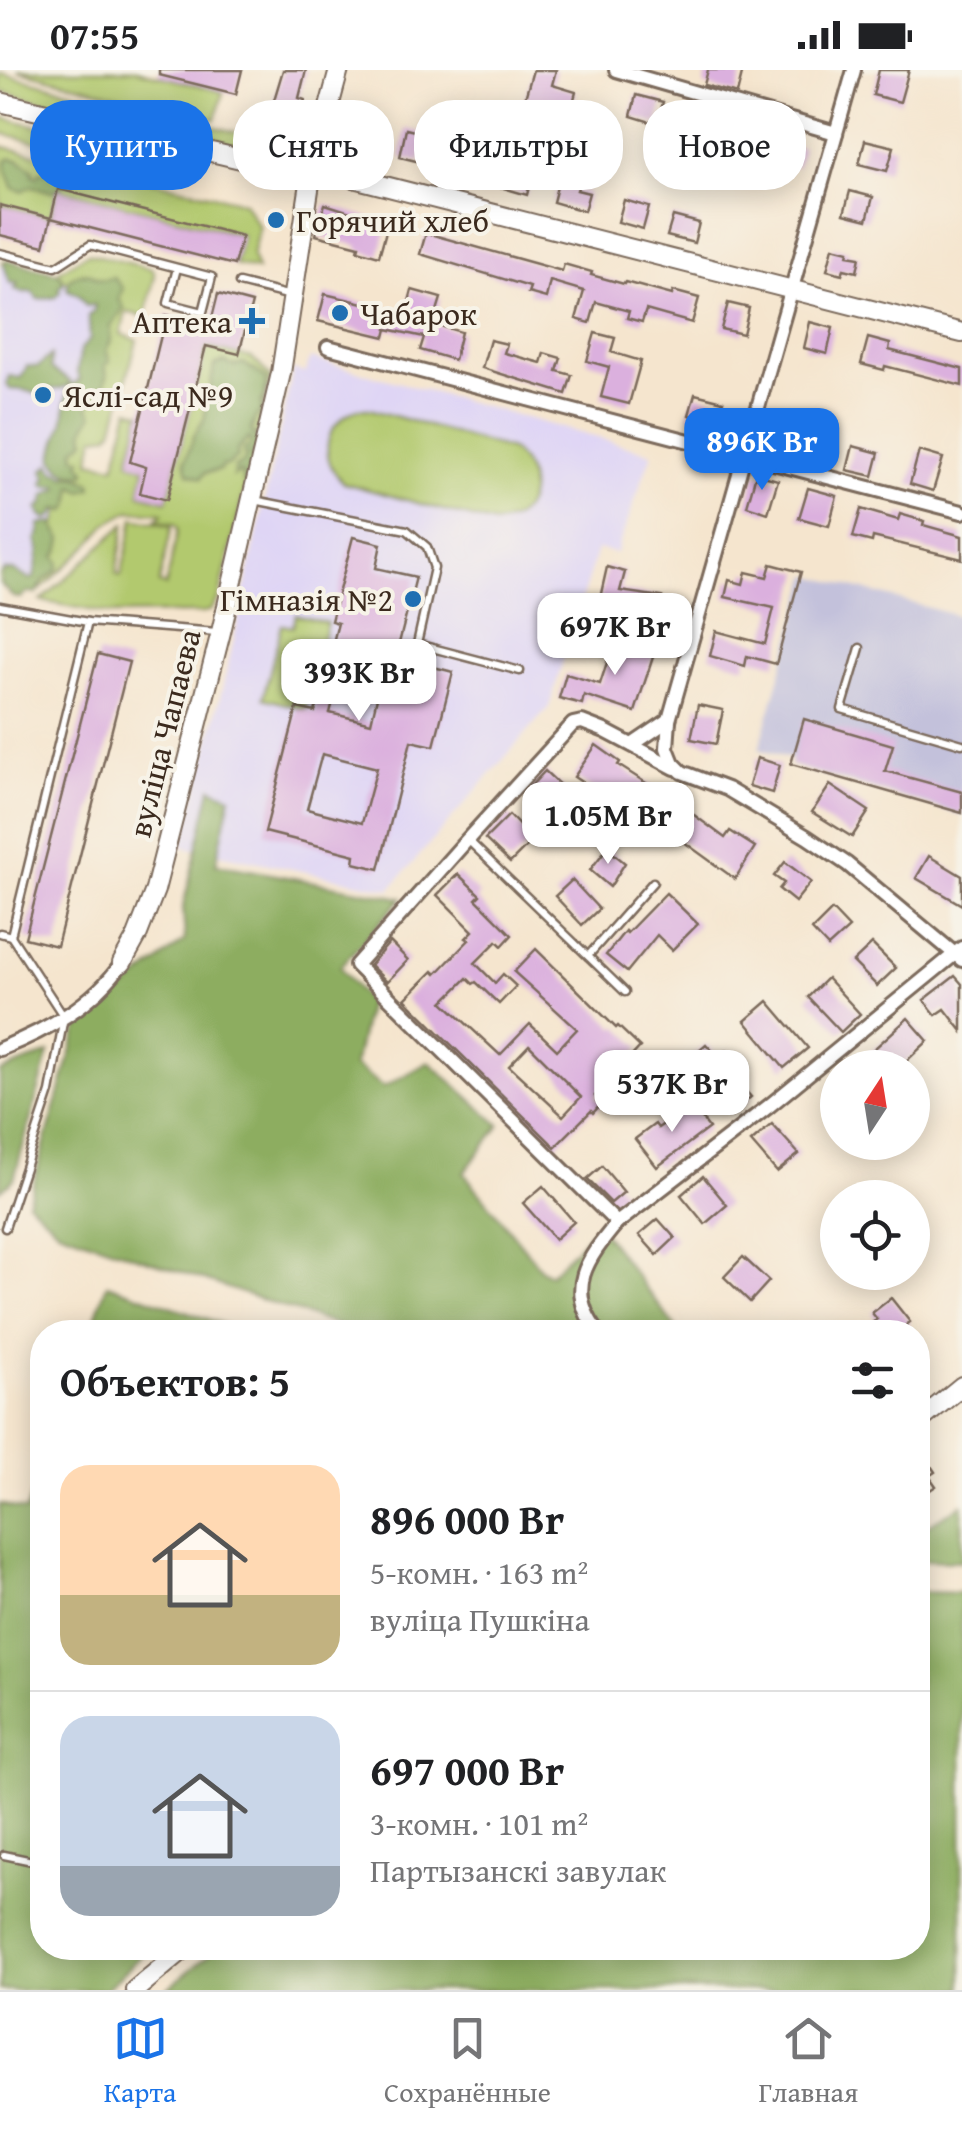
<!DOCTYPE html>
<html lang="ru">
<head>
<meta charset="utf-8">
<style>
	body { margin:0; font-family:"Gentium Book Plus",serif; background:#f6f6f6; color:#202124; height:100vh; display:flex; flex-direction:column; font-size:38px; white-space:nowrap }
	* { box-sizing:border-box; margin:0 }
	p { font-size:32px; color:#757577 }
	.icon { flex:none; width:55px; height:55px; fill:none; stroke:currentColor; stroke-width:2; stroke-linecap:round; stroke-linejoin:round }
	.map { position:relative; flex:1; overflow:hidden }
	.side { position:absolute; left:30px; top:1250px; width:900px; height:640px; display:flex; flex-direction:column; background:#fff; border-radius:40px; box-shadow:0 5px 25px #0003 }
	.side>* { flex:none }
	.top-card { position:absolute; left:30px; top:30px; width:902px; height:90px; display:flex; gap:20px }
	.needle { width:65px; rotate:12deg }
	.fabs { position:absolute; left:820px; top:980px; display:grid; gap:20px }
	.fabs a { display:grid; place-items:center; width:110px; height:110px; border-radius:50%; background:#fff; box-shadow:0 5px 25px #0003; font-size:50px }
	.price { position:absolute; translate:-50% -85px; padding:0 22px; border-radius:20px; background:#fff; color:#222; font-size:32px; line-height:65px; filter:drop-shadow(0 2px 5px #0008) }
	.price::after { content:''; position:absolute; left:50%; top:60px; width:30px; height:22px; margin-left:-15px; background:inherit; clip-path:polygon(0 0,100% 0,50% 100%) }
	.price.active { background:#1a73e8; color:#fff }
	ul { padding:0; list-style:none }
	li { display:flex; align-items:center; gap:30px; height:250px; padding:0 30px }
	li+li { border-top:2px solid #e0e0e0 }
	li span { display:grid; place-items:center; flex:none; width:280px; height:200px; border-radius:30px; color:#555 }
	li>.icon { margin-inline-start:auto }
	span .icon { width:120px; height:120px; fill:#fffc; stroke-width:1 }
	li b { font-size:42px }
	h2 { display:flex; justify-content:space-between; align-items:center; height:120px; padding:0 30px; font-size:42px }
	.tag { padding:0 35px; border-radius:40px; background:#fff; box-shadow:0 5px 25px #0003; font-size:35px; line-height:90px }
	.tag.active { background:#1a73e8; color:#fff }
	.status { display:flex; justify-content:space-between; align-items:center; height:70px; padding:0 50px; background:#fff; direction:ltr }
	.status svg { height:28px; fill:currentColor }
	.menu { display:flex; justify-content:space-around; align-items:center; height:140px; border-top:2px solid #e0e0e0; background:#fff; font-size:28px; color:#757577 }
	.menu a { display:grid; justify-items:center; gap:5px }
	.menu .active { color:#1a73e8 }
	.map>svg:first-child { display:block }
	.built { fill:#dfd5f5 }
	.industrial { fill:#c3c1db }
	.green { fill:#b2c96e; stroke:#767a46; stroke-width:2.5 }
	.forest { fill:#8dad61; stroke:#646c40; stroke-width:2.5 }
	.building { fill:#dbb0de; fill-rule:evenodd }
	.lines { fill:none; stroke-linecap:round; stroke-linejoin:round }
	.service-casing { stroke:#7c6b5c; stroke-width:11 }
	.minor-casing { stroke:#7c6b5c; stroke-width:18 }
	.tertiary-casing { stroke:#7c6b5c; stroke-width:22 }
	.secondary-casing { stroke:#7c6b5c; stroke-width:22 }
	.service { stroke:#fff; stroke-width:6 }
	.minor { stroke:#fff; stroke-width:12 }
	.tertiary { stroke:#fff; stroke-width:18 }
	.secondary { stroke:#fff; stroke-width:18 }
	.poi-dot { fill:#1f6fb2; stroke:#f7f3e8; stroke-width:4 }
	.labels { text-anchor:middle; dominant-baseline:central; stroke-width:8; stroke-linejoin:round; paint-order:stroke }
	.poi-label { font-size:32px; fill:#3b2a1e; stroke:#f7f3e8; text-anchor:start }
	.street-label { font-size:32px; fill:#3b2a1e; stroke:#f7f3e8 }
</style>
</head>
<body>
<div class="status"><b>07:55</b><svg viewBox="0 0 49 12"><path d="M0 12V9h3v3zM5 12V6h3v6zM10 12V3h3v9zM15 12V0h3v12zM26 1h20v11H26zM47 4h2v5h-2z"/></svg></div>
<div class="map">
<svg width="962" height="1920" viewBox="0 0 962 1920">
	<rect width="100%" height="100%" fill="#f7f3e8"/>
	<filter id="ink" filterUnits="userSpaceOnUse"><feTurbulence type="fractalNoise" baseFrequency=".01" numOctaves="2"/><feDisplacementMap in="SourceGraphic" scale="20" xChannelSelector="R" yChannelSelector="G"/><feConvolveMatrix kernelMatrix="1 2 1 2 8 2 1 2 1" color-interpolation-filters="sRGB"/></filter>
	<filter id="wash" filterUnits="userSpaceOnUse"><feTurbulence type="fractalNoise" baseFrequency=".0048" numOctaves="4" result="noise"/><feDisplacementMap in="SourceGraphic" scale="40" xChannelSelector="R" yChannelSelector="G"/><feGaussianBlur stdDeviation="2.25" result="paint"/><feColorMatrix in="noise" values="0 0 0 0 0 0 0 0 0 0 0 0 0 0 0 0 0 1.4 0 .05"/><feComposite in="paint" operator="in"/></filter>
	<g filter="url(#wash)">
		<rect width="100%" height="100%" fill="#f5e5ce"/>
		<!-- built -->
		<g class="built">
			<path d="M0,195L112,223L38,525L0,516Z"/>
			<path d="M310,288L652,383L616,483L597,479L549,637L390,819L181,776L200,710L233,574L293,300L306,303Z"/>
		</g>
		<!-- industrial -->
		<path class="industrial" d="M809,505L962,547V745L790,695L791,689L759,679Z"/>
		<!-- green -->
		<g class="green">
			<path d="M17,0H136L223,22L216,50Z"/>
			<path d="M0,3L192,51L190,60L165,54L136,55L0,21Z"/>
			<path d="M0,47L164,87L168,96L167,103L0,63Z"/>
			<path d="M212,56L288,76L284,91L244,81L210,65Z"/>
			<path d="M0,76L244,132L259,157L252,186L257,200L235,195L242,165L58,119L50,148L0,135Z"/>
			<path d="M88,183L153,199L155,205L146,243L143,246L126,242L121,264L137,270L113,360L108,365L95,367L90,391L115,396L129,339L141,342L129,392L145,397L140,424L167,431L206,277L252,288L271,307L219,528L211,540L203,543L112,544L41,531L125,454L116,504L121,506L134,448L172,456L159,514L166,516L178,459L174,454L156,450L163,443L130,441L107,454L87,477L40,520L112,223L34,203L54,204Z"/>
			<path d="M358,339H370L511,380C541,403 537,452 494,454L344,413C317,389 324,352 358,339Z"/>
			<path d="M296,545L327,553L305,639L263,628L282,555L293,557Z"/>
		</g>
		<!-- forest -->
		<g class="forest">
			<path d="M11,88L20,90L33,100V105L37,107L40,102L51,100L56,104L65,96L72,103L61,117L52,122L32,116L22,121L14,119L6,99V91Z"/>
			<path d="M6,190L57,203L62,207L63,214L59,217L60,222L56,227L38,229L32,222H21L15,219L18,213H9L3,192Z"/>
			<path d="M81,203L91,204C98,211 105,211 113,207L123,218L119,229L124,238L111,256V271L106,280L110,292L105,295L107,306L103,319L96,318L97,327L88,336L93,345C88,354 81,358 86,370L75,379L76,387L82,389L80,394L86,400L85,404C69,406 62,402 53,389C54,377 58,368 62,357C67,345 64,330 69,317L80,310L77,303L81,279L90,269C89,260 90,255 88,246L94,241L95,235L86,236L79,226L67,219L69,209Z"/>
			<path d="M51,285V299L70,311V314L60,319H47L43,326L24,320L10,319L6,315L9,306L21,308L27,296L38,297Z"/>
			<path d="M224,292L234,296L243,293L266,308L265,327L261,334L262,340L255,348L251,361L259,371L257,380L251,383L255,393L249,396L248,415L243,412L241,402L233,406L236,396L243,393L246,386L243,384L244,379L250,376L251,371L249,368L237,380L238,388L233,390L230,395L222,396L220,400L205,403L201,408L188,403L185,391L194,366L205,348V334L209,326L214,295Z"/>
			<path d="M50,394L55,402H60L64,406L78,407L91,413L92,418L82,421L73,416L70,435L66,441L56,439L54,445L47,449L41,446L38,439L44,433L45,425L59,419L58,416L46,417L43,413L47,408L43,401Z"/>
			<path d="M52,452L62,469L59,482L55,486L59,493L57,500L43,511L36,524C29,521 26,522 21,528L13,527L0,514V506L3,501L13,500L29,509L34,508L39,479L36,470L40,462L39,455Z"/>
			<path d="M211,718L231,726L216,794L402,828L340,897L368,932L354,996L384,1017L429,992L500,1055L464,1103L541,1199L550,1204L598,1156L679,1262H356L58,1160L28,1132L78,958L185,870L183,837Z"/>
			<path d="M49,983L14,1109L0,1121V1002Z"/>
			<path d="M107,1214L245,1262H90Z"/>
			<path d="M42,1396V1878H150L105,1920H0V1434L26,1441Z"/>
			<path d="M962,1435V1491L918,1490V1461Z"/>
			<path d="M918,1522L962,1523V1920H166L217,1878H918Z"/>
		</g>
		<g id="blocks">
			<!-- building -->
			<g class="building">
				<path d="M159,0H242L236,24L159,5Z"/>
				<path d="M283,0H306L299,28L305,30L299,55L277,49L279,42L271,40Z"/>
				<path d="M533,0H556L552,15L576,22L571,40L555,35L544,73L525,68L524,74L503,68L505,63L500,61L505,42L520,46Z"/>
				<path d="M708,0H743L737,24L704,15Z"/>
				<path d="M879,0H909L900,32L873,25Z"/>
				<path d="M636,25L663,32L657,54L631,46Z"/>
				<path d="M355,36L377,43L367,78L345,72Z"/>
				<path d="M691,41L715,46L708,74L684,68Z"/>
				<path d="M406,59L427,64L420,92L400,87Z"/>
				<path d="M776,70L803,78L797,97L771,89Z"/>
				<path d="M865,70L894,77L887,101L859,94Z"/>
				<path d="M451,77L475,84L469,106L444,99Z"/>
				<path d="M508,92L528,97L526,103L532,105L527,125L493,115L499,95L506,97Z"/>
				<path d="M559,109L579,114L577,120L589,123L584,141L553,132Z"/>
				<path d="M58,119L242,166L234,195L51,148Z"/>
				<path d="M850,121L873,127L867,150L844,144Z"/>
				<path d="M624,130L649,137L643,159L618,152Z"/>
				<path d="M325,134L388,154L379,186L358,180L359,176L316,165Z"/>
				<path d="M0,135L51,148L44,176L0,165Z"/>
				<path d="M673,146L699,153L694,173L667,166Z"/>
				<path d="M426,163L562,201L564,194L592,202L591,205L624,214L625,212L672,225L673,221L699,228L692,253L646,240L642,252L627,248L629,241L596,232L590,253L576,249L584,221L550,211L546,228L528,223L530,217L420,184Z"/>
				<path d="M833,177L849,181L848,185L860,187L857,202L844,199L842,204L827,200Z"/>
				<path d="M412,220L441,228L433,254L461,262L454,290L420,280L424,267L387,259L385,267L318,251L325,224L406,243Z"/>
				<path d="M218,224L252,233L239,284L206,276L167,430L140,423L146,397L130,392L166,245L210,256Z"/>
				<path d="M728,233L749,238L743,264L721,259Z"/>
				<path d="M810,252L833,258L827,284L804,278Z"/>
				<path d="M595,263L615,268L611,282L641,291L629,334L601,327L609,297L587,291Z"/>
				<path d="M868,268L890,274L889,280L962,299V316L885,296L884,300L861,294Z"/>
				<path d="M490,270L507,274L504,283L541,293L544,283L561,288L557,301L572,305L566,324L482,298Z"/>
				<path d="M695,324L723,331L716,359L695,353L696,347L689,345Z"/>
				<path d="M777,354L805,362L799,383L770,375Z"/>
				<path d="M853,376L879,383L873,406L847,400Z"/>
				<path d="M919,381L943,388L933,421L910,414Z"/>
				<path d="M756,404L778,410L768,443L747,436Z"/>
				<path d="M808,418L837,426L829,456L799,448Z"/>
				<path d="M861,439L898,450L900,444L924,451L923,455L962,466V489L873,467L872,472L853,467Z"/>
				<path d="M353,467L381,474L376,498L416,507L396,585L348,573L330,643L371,653L387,585L453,602L434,676L411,671L379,799L354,793L355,785L265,762L297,638L315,642L338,553L331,551ZM322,684L377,698L362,753L307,739Z"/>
				<path d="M771,494L801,502L776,594L747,586L745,596L710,586L716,561L765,574L774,538L725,527L729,510L743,514L746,502L767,507Z"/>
				<path d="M607,497L625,502L620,521L662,527L659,545L624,538L619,564L593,559Z"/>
				<path d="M615,568L655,581L635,642L584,625L582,634L559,628L566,604L600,614Z"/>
				<path d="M98,584L129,592L57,876L25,868Z"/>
				<path d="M698,635L723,640L716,674L691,669Z"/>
				<path d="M804,649L893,675L885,701L962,722V743L791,694Z"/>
				<path d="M596,675L620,692L618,695L668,727L654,748L629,733L601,768L582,752L603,726L574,707Z"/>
				<path d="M757,688L780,695L772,723L749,716Z"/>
				<path d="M545,701L565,720L547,739L527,720Z"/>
				<path d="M830,715L869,741L852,767L812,742Z"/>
				<path d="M690,742L725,768L730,761L755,777L735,809L673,764Z"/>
				<path d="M509,745L533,770L510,793L485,769Z"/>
				<path d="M607,778L625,793L610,817L590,800Z"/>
				<path d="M929,786L962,806V835L916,808Z"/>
				<path d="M785,792L811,812L795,832L779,819L784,813L774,806Z"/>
				<path d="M458,804L480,825L476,829L512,865L502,876L497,871L475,893L495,913L503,904L516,916L499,934L476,912L473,914L467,908L443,932L500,985L530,954L557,980L577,959L514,902L536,879L616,958L618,956L640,977L595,1026L602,1033L593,1043L591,1041L555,1077L405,929L433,901L436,904L469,870L466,868L473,861L437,825ZM529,975L581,1027L563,1046L509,996Z"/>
				<path d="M572,810L599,839L582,855L555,826Z"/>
				<path d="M666,823L698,854L672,880L657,865L627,902L606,885L625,861L627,863Z"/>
				<path d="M832,840L849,858L828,877L812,860Z"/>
				<path d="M390,872L408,890L387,912L370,895Z"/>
				<path d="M872,874L896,898L877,916L853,892Z"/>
				<path d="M955,906L962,914V961L945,939L936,945L924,930Z"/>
				<path d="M827,908L860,944L841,962L808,927Z"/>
				<path d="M768,931L808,978L784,998L745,951Z"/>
				<path d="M908,948L928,971L899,998H853Z"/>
				<path d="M706,974L719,988L727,980L744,1000L735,1009L751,1027L737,1039L691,987Z"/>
				<path d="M691,1034L709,1058L657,1097L635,1069L655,1054L658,1058Z"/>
				<path d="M772,1054L799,1084L777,1102L751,1072Z"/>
				<path d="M602,1096L624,1122L611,1133L587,1109Z"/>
				<path d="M703,1106L727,1135L705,1154L681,1125Z"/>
				<path d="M543,1116L574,1152L555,1169L523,1133Z"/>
				<path d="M658,1149L675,1168L657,1185L639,1165Z"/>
				<path d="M743,1187L769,1211L750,1232L724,1207Z"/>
				<path d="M891,1228L910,1252L897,1262H861L877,1249L872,1243Z"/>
				<path d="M918,1376L935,1402L929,1406L936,1416L918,1428Z"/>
			</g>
		</g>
	</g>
	<g filter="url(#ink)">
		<use href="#blocks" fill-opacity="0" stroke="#7c6b5c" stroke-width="2.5"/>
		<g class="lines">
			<!-- service casing -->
			<g class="service-casing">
				<g id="service">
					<path d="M0,183L56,197L90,175L212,207L203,242L168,233L177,198"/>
					<path d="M239,213L291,226"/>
					<path d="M254,430L407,460L427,477L434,498L417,574L520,601"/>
					<path d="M0,536L88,552L217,562"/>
					<path d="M860,578L842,639L962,674"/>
					<path d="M468,770L625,922"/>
					<path d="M0,863L11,866L88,552"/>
					<path d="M588,886L653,812"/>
					<path d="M5,1158L50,1022L64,947L11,866"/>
					<path d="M4,1785L42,1793"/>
				</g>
			</g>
			<!-- minor casing -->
			<g class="minor-casing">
				<g id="minor">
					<path d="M616,0L836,63"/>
					<path d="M854,0L669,650L667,678L673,693L682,702L727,719L807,767L847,794L962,890"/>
					<path d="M328,277L962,442"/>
					<path d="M632,675L669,650"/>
					<path d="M0,979C47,960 93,935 122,893"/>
					<path d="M617,1153L769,1036L962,878"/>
					<path d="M598,1262C564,1219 587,1189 617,1153L356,895L467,770L573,654L582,652L605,661L675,698"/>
				</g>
			</g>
			<!-- tertiary casing -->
			<g class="tertiary-casing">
				<path id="tertiary" d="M122,893L137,866L155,820L221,562L281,303L312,100"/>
			</g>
			<!-- secondary casing -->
			<g class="secondary-casing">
				<g id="secondary">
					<path d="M0,32L291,101L322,100L962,263"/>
					<path d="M312,100L339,0"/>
					<path d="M918,1352L962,1316"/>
					<path d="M135,1920L185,1878"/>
				</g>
			</g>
			<!-- service -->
			<use href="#service" class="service"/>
			<!-- minor -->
			<use href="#minor" class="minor"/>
			<!-- tertiary -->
			<use href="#tertiary" class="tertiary"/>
			<!-- secondary -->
			<use href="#secondary" class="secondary"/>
		</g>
	</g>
	<!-- markers -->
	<g class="poi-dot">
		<circle cx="276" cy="150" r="10"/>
		<circle cx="340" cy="243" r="10"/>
		<path d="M247 236h10v10h10v10h-10v10h-10v-10h-10v-10h10z"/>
		<circle cx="43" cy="325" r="10"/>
		<circle cx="413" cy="529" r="10"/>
	</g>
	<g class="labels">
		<!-- poi labels -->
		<g class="poi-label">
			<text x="296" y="150">Горячий хлеб</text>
			<text x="360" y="243">Чабарок</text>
			<text x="232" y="251" text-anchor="end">Аптека</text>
			<text x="63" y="325">Яслі-сад №9</text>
			<text x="393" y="529" text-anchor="end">Гімназія №2</text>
		</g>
		<!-- street labels -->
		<g class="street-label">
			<text transform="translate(164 663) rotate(-76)">вуліца Чапаева</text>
		</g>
	</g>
</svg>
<div class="fabs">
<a><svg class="needle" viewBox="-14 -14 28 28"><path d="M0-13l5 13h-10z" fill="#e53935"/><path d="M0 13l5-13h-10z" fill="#757577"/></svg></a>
<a><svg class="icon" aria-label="locate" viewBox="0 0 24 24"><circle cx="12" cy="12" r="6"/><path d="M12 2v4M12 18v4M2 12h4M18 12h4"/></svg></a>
</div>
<b class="price active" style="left:762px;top:423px">896K Br</b>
<b class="price" style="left:615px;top:608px">697K Br</b>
<b class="price" style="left:359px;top:654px">393K Br</b>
<b class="price" style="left:608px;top:797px">1.05M Br</b>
<b class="price" style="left:672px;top:1065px">537K Br</b>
<div class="top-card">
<a class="tag active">Купить</a>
<a class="tag">Снять</a>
<a class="tag">Фильтры</a>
<a class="tag">Новое</a>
</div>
<section class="side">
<h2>Объектов: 5<svg class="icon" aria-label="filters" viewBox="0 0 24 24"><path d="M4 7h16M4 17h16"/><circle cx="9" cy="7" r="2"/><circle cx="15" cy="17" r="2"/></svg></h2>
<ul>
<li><span style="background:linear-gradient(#ffd9b3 65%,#c2b280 0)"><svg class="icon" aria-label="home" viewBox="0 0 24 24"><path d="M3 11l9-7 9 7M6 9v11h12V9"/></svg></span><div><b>896 000 Br</b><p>5-комн. · 163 m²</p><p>вуліца Пушкіна</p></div></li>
<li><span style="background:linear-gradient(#c9d6e8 75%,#9aa5b1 0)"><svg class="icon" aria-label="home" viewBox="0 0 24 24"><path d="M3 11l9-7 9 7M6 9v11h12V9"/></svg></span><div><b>697 000 Br</b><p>3-комн. · 101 m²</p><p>Партызанскі завулак</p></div></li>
</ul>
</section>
</div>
<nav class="menu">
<a class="active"><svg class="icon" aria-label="map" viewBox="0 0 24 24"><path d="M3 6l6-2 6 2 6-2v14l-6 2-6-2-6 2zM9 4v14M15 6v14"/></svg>Карта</a>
<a><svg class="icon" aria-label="saved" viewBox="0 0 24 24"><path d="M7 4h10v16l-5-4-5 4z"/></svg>Сохранённые</a>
<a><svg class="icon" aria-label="home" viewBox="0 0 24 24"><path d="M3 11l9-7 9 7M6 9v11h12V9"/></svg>Главная</a>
</nav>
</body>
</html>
